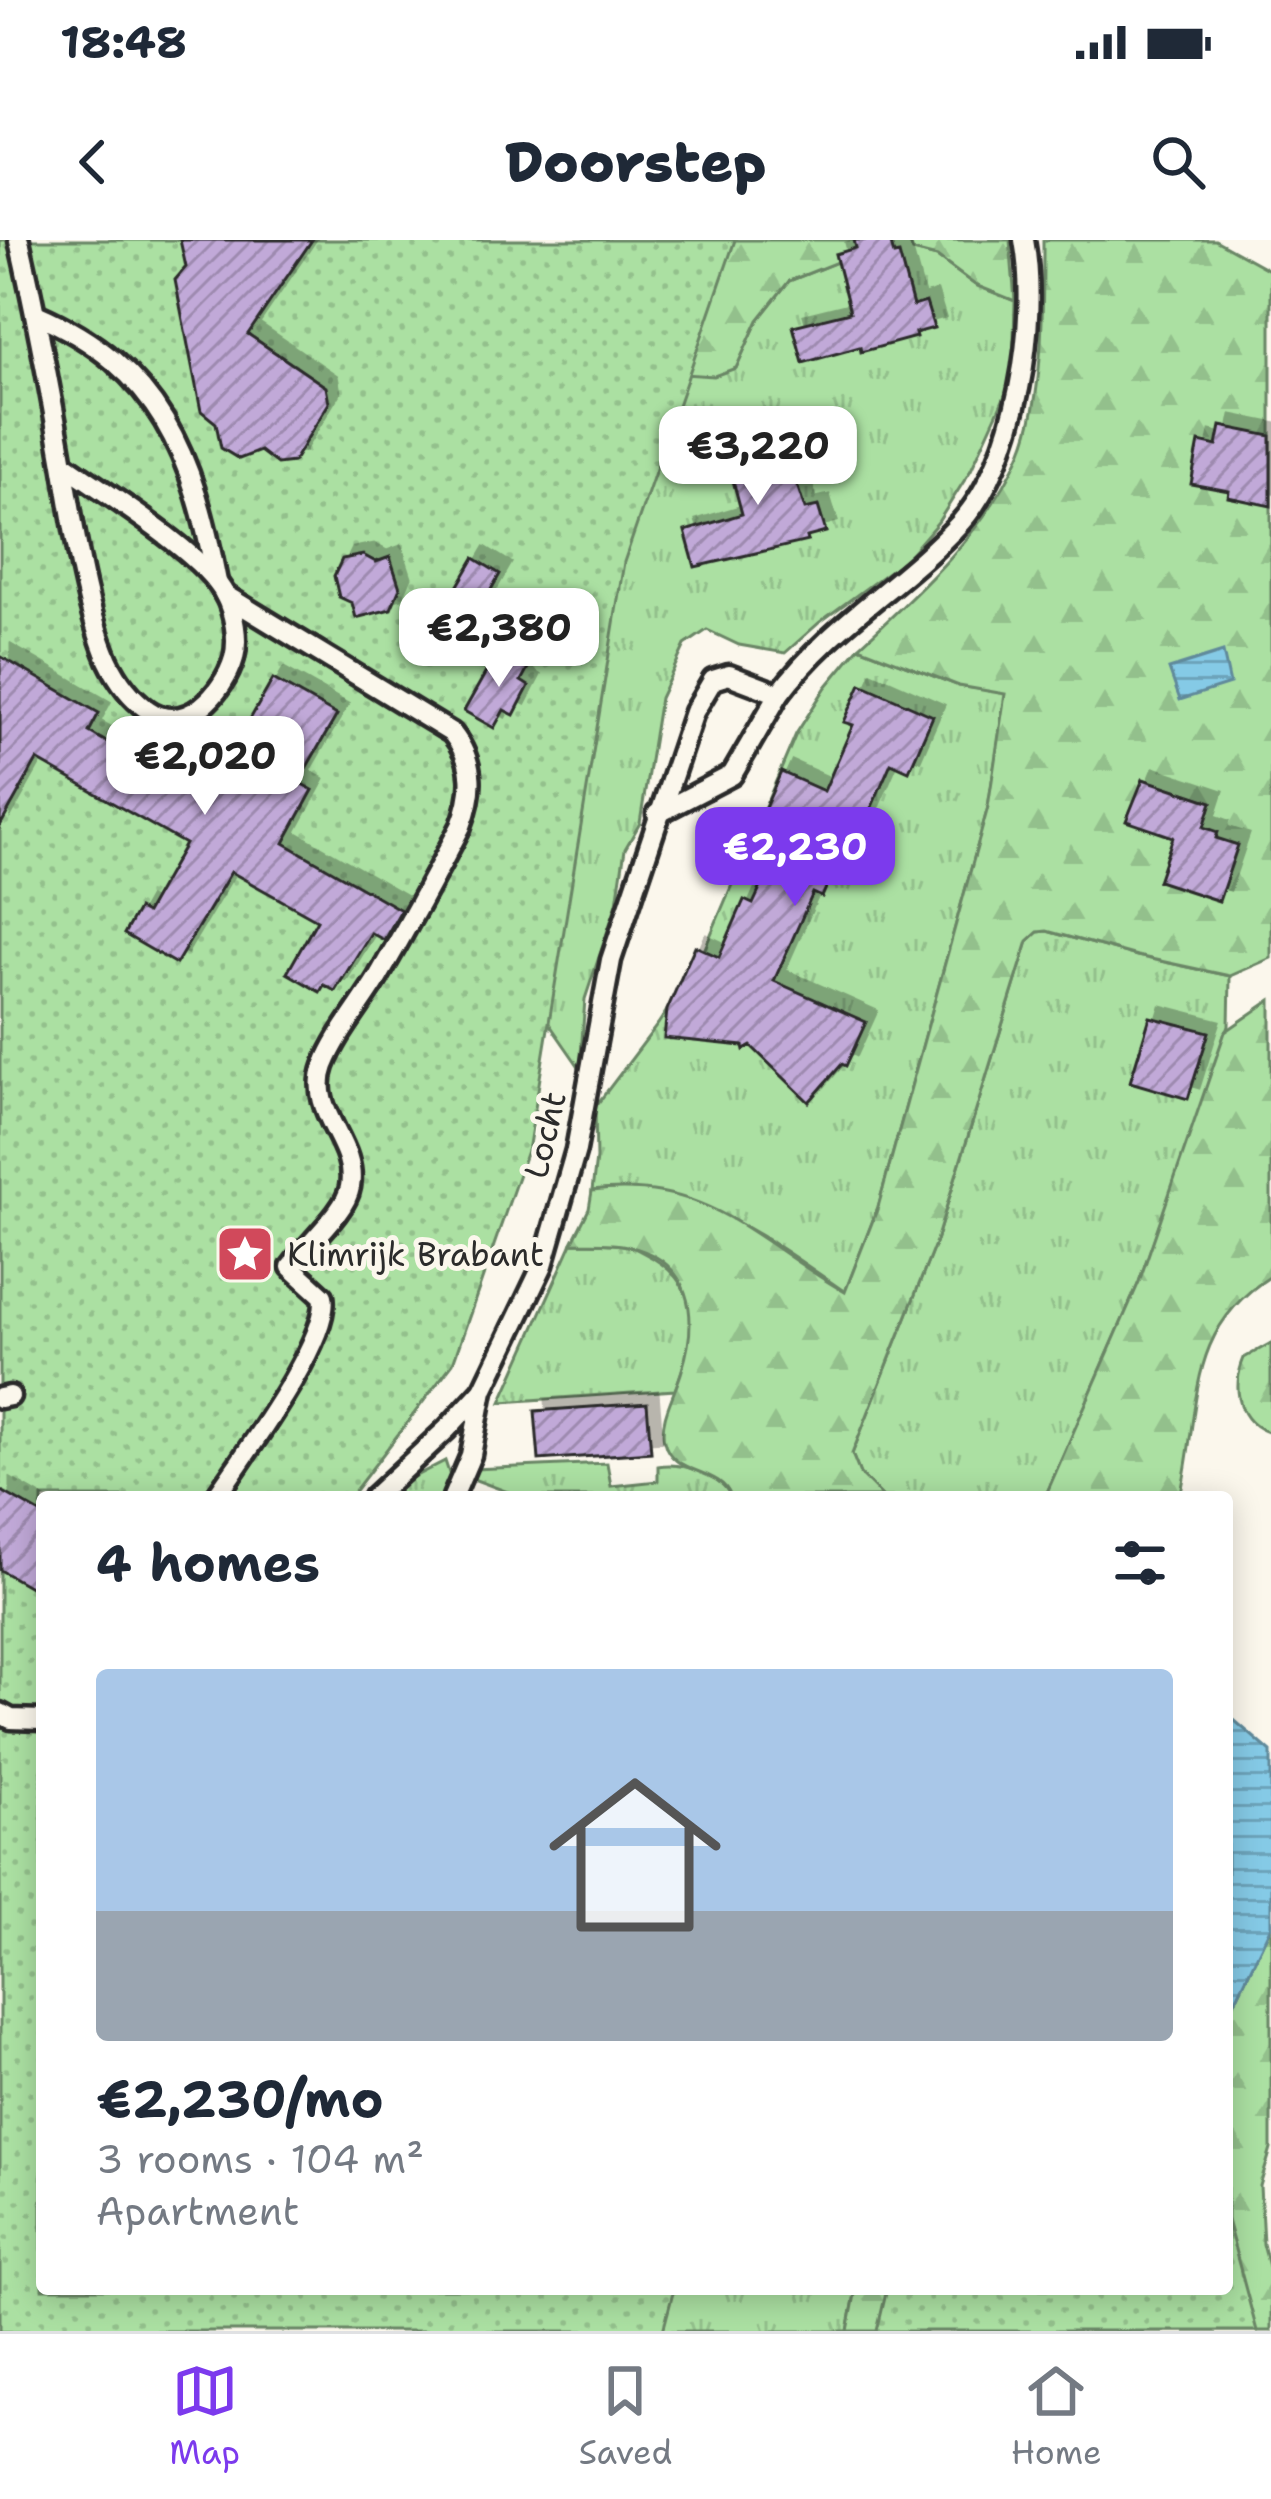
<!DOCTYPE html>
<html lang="en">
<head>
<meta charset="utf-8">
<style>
	body { margin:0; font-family:"Shantell Sans",sans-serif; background:#f6f6f7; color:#1f2937; height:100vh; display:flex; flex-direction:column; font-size:45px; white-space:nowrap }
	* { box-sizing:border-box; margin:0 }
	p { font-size:39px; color:#747a83 }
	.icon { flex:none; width:66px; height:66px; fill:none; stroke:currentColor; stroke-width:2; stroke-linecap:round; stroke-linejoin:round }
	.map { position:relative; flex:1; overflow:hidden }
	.sheet { position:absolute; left:36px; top:1251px; width:1197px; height:804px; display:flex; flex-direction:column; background:#fff; border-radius:12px; box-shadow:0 6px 30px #0003 }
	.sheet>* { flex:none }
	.price { position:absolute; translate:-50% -102px; padding:0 27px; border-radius:24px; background:#fff; color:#222; font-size:39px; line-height:78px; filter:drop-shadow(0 3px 6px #0008) }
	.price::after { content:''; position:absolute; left:50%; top:72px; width:36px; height:27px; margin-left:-18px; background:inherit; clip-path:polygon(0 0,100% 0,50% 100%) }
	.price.active { background:#7c3aed; color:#fff }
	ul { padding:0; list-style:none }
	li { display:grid; align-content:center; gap:24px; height:636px; padding:0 60px }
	li span { display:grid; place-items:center; height:372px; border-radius:12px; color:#555 }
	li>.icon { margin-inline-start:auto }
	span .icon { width:216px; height:216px; fill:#fffc; stroke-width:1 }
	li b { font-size:51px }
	h2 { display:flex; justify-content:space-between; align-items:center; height:144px; padding:0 60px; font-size:51px }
	.status { display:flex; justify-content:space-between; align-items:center; height:84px; padding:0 60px; background:#fff; direction:ltr }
	.status svg { height:33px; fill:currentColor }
	header { display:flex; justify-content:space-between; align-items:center; height:156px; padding:0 60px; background:#fff; font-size:54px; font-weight:800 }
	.tabs { display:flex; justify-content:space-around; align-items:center; height:168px; border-top:3px solid #e0e1e3; background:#fff; font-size:33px; color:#747a83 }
	.tabs a { display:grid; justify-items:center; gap:6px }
	.tabs .active { color:#7c3aed }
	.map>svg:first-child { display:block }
	.grass { fill:url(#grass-tufts); stroke:#6b8666; stroke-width:3 }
	.forest { fill:url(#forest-firs); stroke:#6b8666; stroke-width:3 }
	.park { fill:url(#park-dots); stroke:#6b8666; stroke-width:3 }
	.water { fill:url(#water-rules); stroke:#618a9b; stroke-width:3 }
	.building { fill:url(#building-hatch); stroke:#2b2b2b; stroke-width:3; filter:url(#shadow) }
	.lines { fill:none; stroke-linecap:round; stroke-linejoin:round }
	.service-casing { stroke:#2b2b2b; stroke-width:27 }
	.service { stroke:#fbf7ec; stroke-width:18 }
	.labels { text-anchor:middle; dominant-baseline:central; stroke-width:10; stroke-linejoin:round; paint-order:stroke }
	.street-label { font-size:33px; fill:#2b2b2b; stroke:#fbf7ec }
	.poi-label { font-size:33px; fill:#2b2b2b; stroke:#fbf7ec; text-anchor:start }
</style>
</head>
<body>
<div class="status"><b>18:48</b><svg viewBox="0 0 49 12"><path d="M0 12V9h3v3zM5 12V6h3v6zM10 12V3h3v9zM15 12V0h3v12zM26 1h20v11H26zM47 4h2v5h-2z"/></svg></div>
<header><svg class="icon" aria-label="back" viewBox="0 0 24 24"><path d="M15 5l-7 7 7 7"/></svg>Doorstep<svg class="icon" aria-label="search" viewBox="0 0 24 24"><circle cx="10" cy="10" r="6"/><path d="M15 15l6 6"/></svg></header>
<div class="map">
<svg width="1271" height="2091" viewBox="0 0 1271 2091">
	<defs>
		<pattern id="grass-tufts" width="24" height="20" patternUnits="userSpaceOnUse" patternTransform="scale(3)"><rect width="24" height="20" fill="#abe0a2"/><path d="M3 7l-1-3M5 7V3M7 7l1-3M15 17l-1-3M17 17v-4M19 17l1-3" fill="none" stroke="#93c08c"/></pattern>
		<pattern id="forest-firs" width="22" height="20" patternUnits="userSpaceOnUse" patternTransform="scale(3)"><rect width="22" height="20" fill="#abe0a2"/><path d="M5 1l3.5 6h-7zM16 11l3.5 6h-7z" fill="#93c08c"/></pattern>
		<pattern id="park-dots" width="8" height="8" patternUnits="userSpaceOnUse" patternTransform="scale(3)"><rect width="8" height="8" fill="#abe0a2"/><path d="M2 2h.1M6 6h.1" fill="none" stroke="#93c08c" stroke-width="1.8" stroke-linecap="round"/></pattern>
		<pattern id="water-rules" width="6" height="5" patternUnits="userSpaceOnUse" patternTransform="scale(3)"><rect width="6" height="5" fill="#85cae6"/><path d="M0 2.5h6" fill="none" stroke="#6da4bb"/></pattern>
		<pattern id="building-hatch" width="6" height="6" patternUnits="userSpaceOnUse" patternTransform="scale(3)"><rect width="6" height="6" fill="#c1a9d8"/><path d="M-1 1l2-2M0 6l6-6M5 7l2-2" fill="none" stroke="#9d8aaf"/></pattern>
		<filter id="shadow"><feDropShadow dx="11" dy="-11" stdDeviation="0" flood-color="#0004"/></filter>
	</defs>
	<rect width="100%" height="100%" fill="#fbf7ec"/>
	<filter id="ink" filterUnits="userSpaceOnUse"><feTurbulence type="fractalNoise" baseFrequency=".00833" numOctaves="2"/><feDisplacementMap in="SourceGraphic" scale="24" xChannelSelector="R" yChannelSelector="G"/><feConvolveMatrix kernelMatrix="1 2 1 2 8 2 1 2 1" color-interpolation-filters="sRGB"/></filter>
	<g filter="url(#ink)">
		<!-- grass -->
		<g class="grass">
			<path d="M855,0H909L913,11L937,17L975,45L1015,61L1013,138L971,230L938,282L906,319L820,382L785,413L739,405L707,390L685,405L660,458L640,583L625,609L617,663L585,759L580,828L537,766L421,336L669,133L736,128L758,80L789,41L859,13Z"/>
			<path d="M859,407L959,446L1006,453L988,567L878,967L845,1052C769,999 690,939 592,951L596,919L595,867L658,784L700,720L796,494L826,447Z"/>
			<path d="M1047,691L1137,716L1230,736L1229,786L1139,1042L1045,1257H883L860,1234L852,1214L935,1004L1028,701L1038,692Z"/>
			<path d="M572,1003C590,1004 610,1002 628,1006C637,1008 645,1014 653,1018C707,1051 694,1099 675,1150L501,1162Z"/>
			<path d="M445,1221L450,1236L447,1257H388L406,1241Z"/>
			<path d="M607,1223L611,1246L658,1241V1226C682,1222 721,1234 731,1257H521L473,1239L474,1229Z"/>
			<path d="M636,2049H856L848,2091H626Z"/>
		</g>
		<!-- forest -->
		<g class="forest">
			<path d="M655,0H855L860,13L789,41L758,80L736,128L714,136L669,133Z"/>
			<path d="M909,0H1010L1015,61L975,45L937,17L913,11Z"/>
			<path d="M1043,0H1215L1271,31V718L1230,736L1137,716L1047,691L1038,692L1028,701L935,1004L852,1214L860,1234L883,1257H731C720,1226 672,1237 664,1201C659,1178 676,1152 682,1130C699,1076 692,1020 627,1006C610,1002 590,1004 572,1003L589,969L592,951C709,937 755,1001 845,1052L878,967L988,567L1005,454L959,446L859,407C919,352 990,287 1022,210C1044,157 1043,58 1043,0Z"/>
			<path d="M1271,760V1036C1184,1091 1201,1168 1180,1257H1045L1139,1042L1225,792Z"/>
			<path d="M1271,1103V1193C1237,1183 1232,1147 1244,1118Z"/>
			<path d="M1271,1686V1909L1260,1946L1263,2004L1271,2034V2091H848L856,2049H1227V1778Z"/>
		</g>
		<!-- park -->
		<g class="park">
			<path d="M0,0H735L624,322L529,905L453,1123L350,1257H42V2049H674L663,2091H0Z"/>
			<path d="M1227,1980L1257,2091H877L887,2049H1227Z"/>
		</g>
		<!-- water -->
		<g class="water">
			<path d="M1223,412L1230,444L1180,460L1169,429Z"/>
			<path d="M1227,1474L1271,1512V1686L1227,1778Z"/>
		</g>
		<!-- building -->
		<g class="building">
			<path d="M180,0H312L248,94L326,147L329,163L293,222L277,224L260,211L239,219L221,208L216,183L201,171L175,40L186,27Z"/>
			<path d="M854,0H890L894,15L899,14L913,66L926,62L934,88L915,93L916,97L861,112L860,107L803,123L793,86L850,72L835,14L856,8Z"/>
			<path d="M1221,186L1271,196V266L1228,257L1229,251L1191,244L1199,202L1217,206Z"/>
			<path d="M779,191L805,269L818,266L826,292L807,297L808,301L695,327L685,291L742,274L727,218L748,212L744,201Z"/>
			<path d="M363,315L376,322L390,317L400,348L391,369L356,378L352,363L339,357L334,336L342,319Z"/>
			<path d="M474,318L500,334L477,374L450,359Z"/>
			<path d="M499,409L529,426L521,441L529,446L514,475L504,470L494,488L464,471Z"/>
			<path d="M0,416L99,473L89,492L205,558L273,439L337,475L298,542L313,550L284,603L401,670L384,700L371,693L335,751L324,745L320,752L287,733L317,680L231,632L176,724L124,694L138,669L146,673L185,604L37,520L0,586Z"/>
			<path d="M861,444L933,476L909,531L891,523L861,592L852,588L822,657L813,653L774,741L866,782L846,826L842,824L809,862L751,806L744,810L743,806L664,798L667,770L695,706L719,717L744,660L753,664L775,616L749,604L781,532L824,551L853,485L844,482Z"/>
			<path d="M1143,539L1212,562L1204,587L1218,592L1216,598L1238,605L1219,661L1158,641L1173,597L1126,581Z"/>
			<path d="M1150,777L1209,792L1188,859L1130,842Z"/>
			<path d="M647,1163L651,1212L539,1220L535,1171Z"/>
			<path d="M0,1250L42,1274V1354L0,1330Z"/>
		</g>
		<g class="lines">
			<!-- service casing -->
			<g class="service-casing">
				<g id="service">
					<path d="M19,0C36,74 50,149 63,224C73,283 85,367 108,420C117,439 131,458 148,470C185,496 224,453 234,418C239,399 234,372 225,355C205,314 103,252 63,223"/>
					<path d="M36,74C161,128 193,216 217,342"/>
					<path d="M657,574L732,535L779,454"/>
					<path d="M0,1158L10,1156"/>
					<path d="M216,1257C241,1219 333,1096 323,1056L291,1027C307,1004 346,972 350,947C358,902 307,872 324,826C336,795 360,767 377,739C406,689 434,638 461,586C474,552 476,523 452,493L225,355"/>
					<path d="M374,1257L447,1189L483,1150"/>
					<path d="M453,1257L471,1215L483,1150L543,1025L576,910L611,720L694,472L713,440L729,435L779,454C831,384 904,344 961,282C1017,220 1039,80 1024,0"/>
					<path d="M0,1473L11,1479L42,1480"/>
				</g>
			</g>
			<!-- service -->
			<use href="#service" class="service"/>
		</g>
	</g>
	<!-- icons -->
	<defs>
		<g id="sight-square" transform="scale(3)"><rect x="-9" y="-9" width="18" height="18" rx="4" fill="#d1495b" stroke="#fbf7ec"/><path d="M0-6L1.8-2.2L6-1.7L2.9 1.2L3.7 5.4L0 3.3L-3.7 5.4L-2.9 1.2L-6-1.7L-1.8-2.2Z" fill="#fff"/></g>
	</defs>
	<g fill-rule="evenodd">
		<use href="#sight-square" x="245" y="1014"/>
	</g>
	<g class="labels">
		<!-- street labels -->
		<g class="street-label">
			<text transform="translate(545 895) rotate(-77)">Locht</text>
		</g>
		<!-- poi labels -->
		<g class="poi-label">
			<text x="287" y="1014">Klimrijk Brabant</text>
		</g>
	</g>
</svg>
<b class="price" style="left:758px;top:268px">€3,220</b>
<b class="price" style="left:499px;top:450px">€2,380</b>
<b class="price" style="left:205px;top:578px">€2,020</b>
<b class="price active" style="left:795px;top:669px">€2,230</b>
<section class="sheet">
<h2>4 homes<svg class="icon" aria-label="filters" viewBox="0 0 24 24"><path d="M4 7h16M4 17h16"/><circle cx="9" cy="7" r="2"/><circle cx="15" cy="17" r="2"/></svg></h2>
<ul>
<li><span style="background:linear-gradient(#a9c7e8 65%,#9aa5b1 0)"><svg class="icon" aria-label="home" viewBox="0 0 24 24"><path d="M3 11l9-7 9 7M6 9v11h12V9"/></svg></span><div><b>€2,230/mo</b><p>3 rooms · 104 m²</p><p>Apartment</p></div></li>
</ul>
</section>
</div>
<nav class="tabs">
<a class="active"><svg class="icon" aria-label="map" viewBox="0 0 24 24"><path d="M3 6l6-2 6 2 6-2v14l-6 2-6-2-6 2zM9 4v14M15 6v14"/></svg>Map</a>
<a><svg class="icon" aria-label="saved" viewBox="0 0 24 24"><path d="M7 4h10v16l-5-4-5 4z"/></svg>Saved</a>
<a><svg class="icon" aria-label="home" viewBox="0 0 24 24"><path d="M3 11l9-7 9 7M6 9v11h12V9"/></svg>Home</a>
</nav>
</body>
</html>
